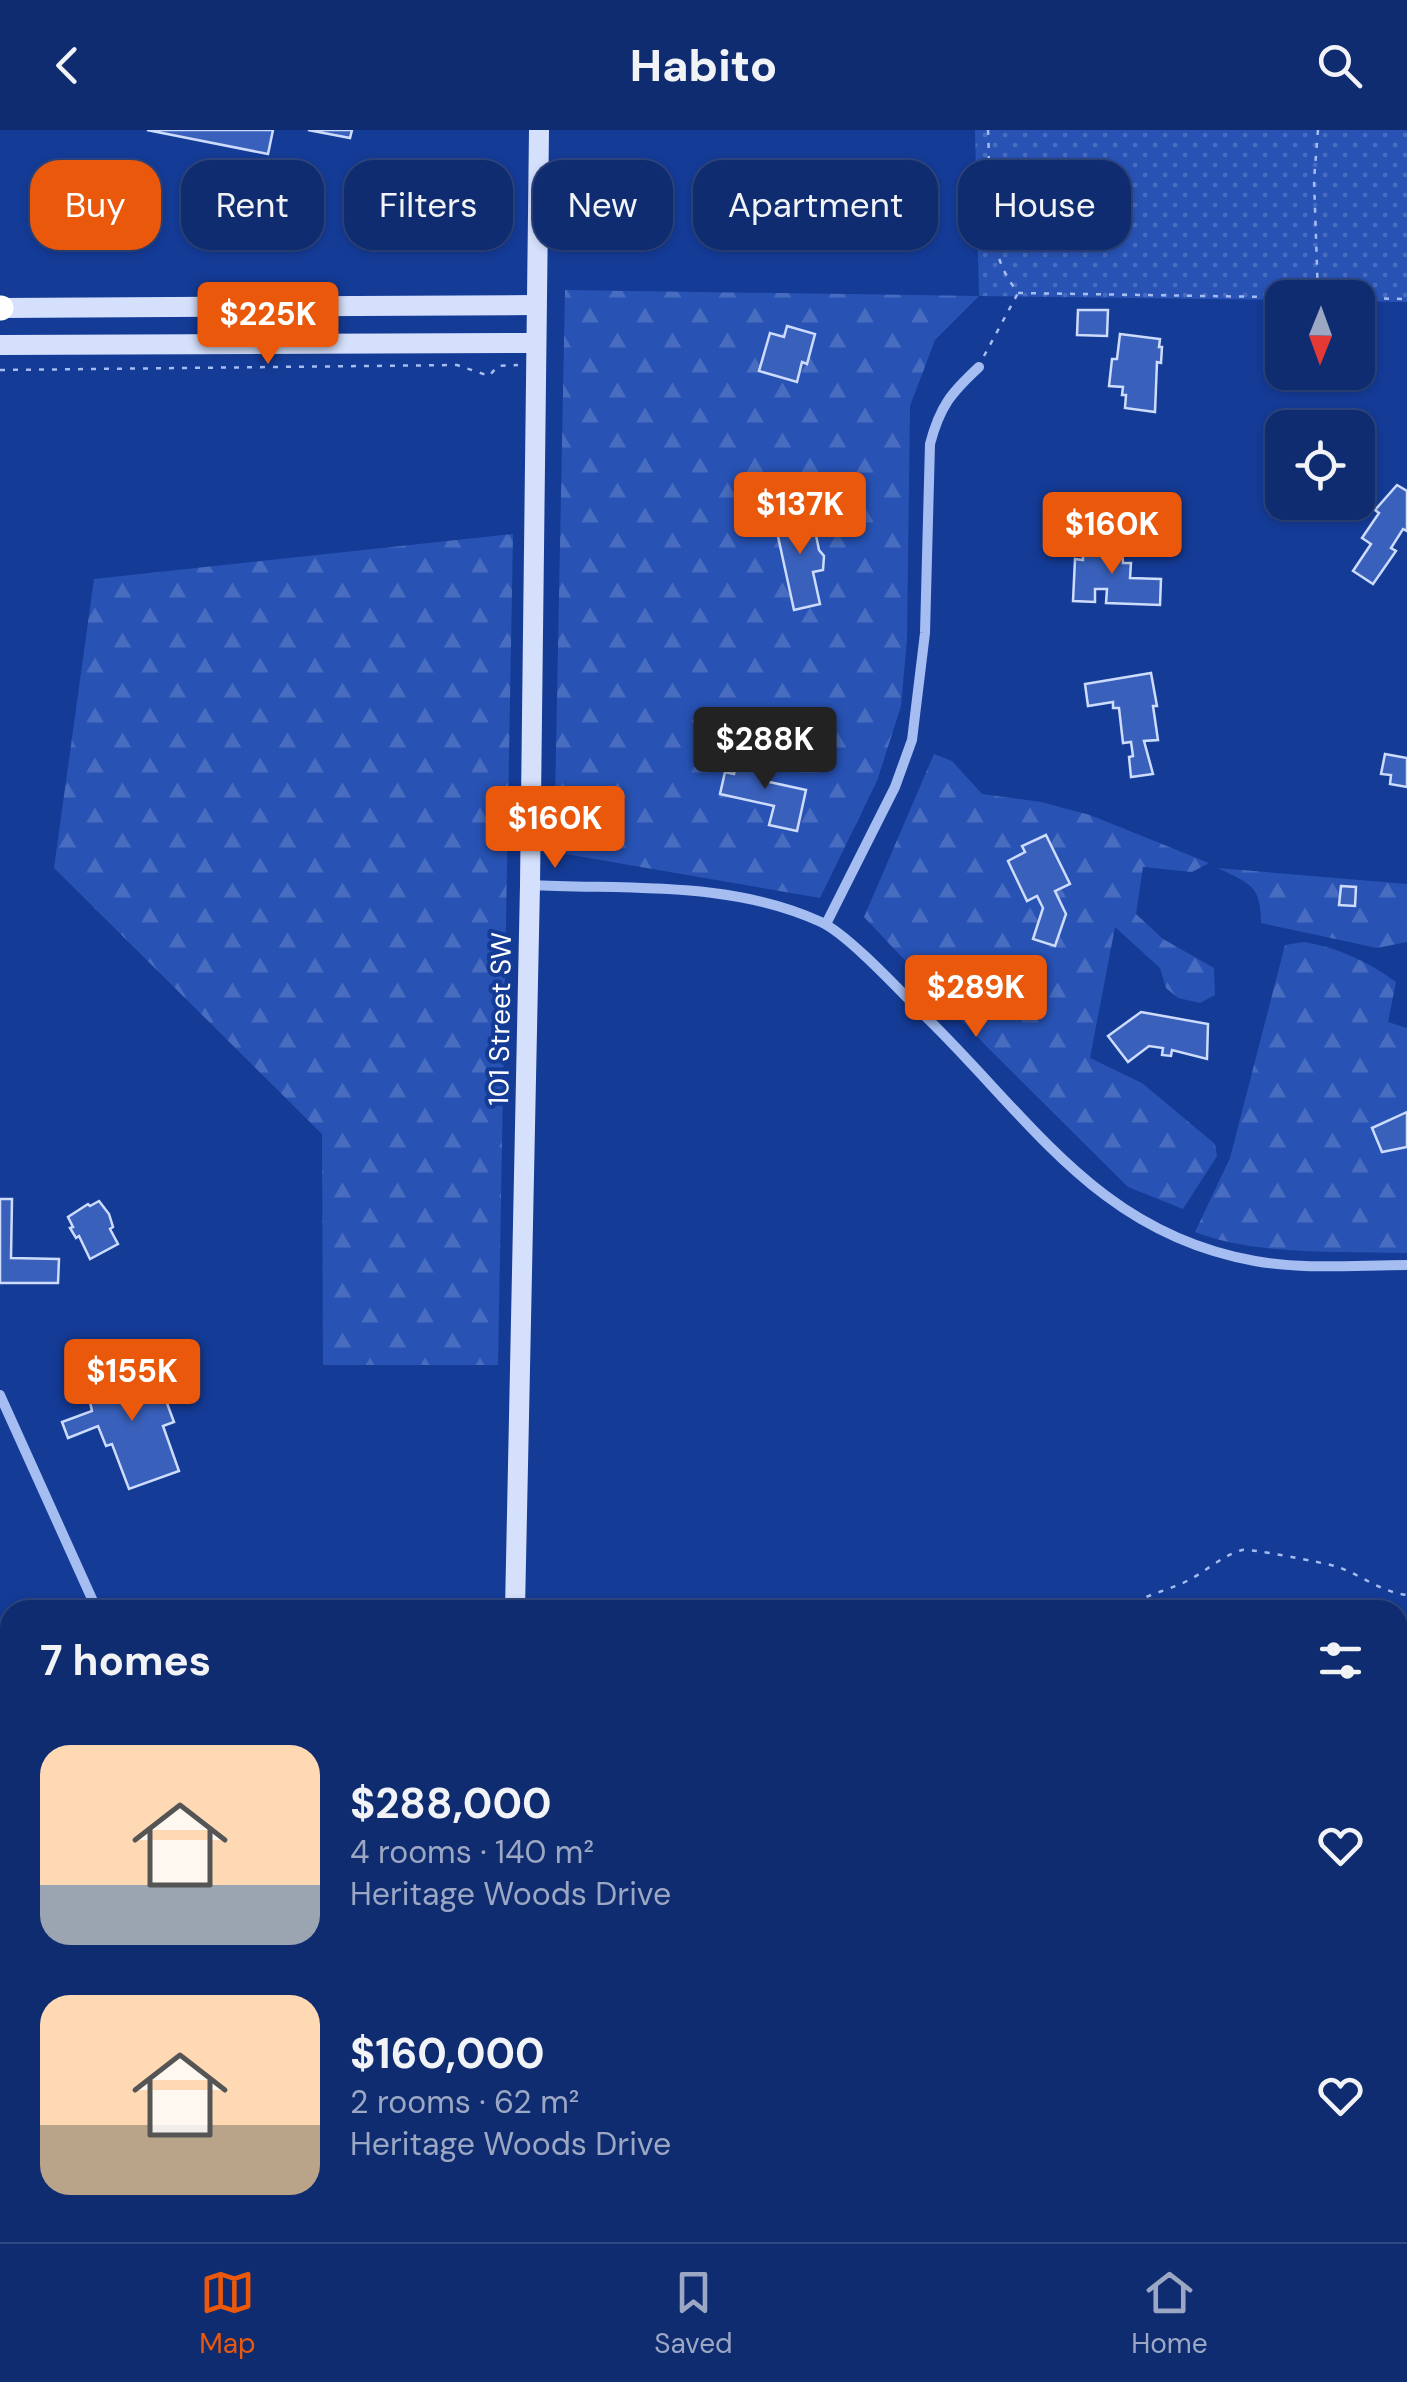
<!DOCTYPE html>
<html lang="en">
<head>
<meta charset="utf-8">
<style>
	body { margin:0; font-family:"DM Sans",sans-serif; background:#1d3878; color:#f1f3f6; height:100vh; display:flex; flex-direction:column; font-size:38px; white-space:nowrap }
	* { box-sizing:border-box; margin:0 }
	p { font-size:32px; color:#9ba7c3 }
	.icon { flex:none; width:55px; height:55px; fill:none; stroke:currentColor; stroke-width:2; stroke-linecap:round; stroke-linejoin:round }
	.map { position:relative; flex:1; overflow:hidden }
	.drawer { position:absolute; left:0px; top:1470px; width:1408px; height:642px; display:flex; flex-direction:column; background:#0f2c70; border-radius:30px 30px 0 0; box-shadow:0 2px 8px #0004,0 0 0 2px #2f4883 }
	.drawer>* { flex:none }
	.hud { position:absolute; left:30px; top:30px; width:1348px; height:90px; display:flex; gap:20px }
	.needle { width:65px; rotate:181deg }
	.tools { position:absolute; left:1265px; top:150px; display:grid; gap:20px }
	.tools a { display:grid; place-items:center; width:110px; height:110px; border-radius:20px; background:#0f2c70; box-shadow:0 2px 8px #0004,0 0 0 2px #2f4883; font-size:50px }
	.price { position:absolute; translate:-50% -85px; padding:0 22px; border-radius:10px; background:#ea580c; color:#fff; font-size:32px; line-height:65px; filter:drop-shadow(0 2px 5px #0008) }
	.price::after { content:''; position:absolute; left:50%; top:60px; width:30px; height:22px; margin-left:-15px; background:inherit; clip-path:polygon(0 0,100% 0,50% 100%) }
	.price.active { background:#222; color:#fff }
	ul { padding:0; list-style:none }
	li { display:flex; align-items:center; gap:30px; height:250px; padding:0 40px }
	li span { display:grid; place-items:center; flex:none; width:280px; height:200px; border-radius:30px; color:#555 }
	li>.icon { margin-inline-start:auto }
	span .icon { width:120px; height:120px; fill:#fffc; stroke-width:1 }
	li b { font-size:42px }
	h2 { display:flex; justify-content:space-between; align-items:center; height:120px; padding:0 40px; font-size:42px }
	.pill { padding:0 35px; border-radius:30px; background:#0f2c70; box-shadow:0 2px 8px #0004,0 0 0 2px #2f4883; font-size:35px; line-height:90px }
	.pill.active { background:#ea580c; color:#fff }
	header { display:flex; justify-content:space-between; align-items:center; height:130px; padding:0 40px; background:#0f2c70; font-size:45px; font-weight:800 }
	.tab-bar { display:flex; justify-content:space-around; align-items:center; height:140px; border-top:2px solid #2f4883; background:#0f2c70; font-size:28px; color:#9ba7c3 }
	.tab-bar a { display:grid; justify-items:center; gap:5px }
	.tab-bar .active { color:#ea580c }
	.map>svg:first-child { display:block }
	.grass { fill:url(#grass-dots) }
	.forest { fill:url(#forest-firs) }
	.building { fill:#3961bc; stroke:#cddcfc; stroke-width:2.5 }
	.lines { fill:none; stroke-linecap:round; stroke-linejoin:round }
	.path { stroke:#a6bdf2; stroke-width:2.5; stroke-dasharray:5 8; stroke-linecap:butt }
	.street { stroke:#a6bdf2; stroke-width:10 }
	.secondary { stroke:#d5e0fc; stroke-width:20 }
	.highway { stroke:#fff; stroke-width:25 }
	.labels { text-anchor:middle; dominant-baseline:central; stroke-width:8; stroke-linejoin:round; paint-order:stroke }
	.street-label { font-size:28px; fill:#fff; stroke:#143b96 }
</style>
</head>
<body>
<header><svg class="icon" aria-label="back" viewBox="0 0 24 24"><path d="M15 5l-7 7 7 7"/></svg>Habito<svg class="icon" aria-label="search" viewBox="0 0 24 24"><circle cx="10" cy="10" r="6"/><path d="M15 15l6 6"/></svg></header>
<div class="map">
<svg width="1407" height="2112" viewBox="0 0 1407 2112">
	<defs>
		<pattern id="grass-dots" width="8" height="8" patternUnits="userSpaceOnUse" patternTransform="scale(2.5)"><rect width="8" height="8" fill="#2853b5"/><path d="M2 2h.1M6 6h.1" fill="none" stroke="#486dc0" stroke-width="1.8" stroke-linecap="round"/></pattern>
		<pattern id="forest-firs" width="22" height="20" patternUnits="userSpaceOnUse" patternTransform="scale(2.5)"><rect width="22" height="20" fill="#2853b5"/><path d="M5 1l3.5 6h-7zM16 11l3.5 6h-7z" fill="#486dc0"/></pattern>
	</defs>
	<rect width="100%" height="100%" fill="#143b96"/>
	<!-- grass -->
	<g class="grass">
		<path d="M975,0H1407V172L1358,171V168H1282V170L979,166Z"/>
		<path d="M1398,1622H1407V2112H539L540,2102H1398Z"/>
	</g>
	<!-- forest -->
	<g class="forest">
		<path d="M565,160L979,166L935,210L910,276L907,509L901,576L877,651L820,768L554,722Z"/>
		<path d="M513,404L498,1235H323L322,1004L54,738L94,449Z"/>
		<path d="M934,624L952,631L982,664L1041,672L1090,685L1209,733L1192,742L1143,737L1136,784L1163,809L1214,838L1215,865L1200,873L1178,868L1166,858L1160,838L1115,797L1090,928L1142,953L1215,1014L1217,1026L1183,1079L1128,1057L986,916L864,787Z"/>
		<path d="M1218,738L1407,754V812L1377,818L1261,793C1261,755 1250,754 1218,738Z"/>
		<path d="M1304,812C1339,818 1367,831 1396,852L1388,892L1407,898V1123C1342,1121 1256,1126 1195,1102L1230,1028L1285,815Z"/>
	</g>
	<!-- building -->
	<g class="building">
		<path d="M147,0H273L268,24Z"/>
		<path d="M308,0H352L350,8Z"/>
		<path d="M1078,180H1108L1107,206L1077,205Z"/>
		<path d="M787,196L815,204L807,234L802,232L797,252L759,241L770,203L784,207Z"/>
		<path d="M1120,204L1160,209L1159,217H1162L1161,233L1157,232L1155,282L1125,278L1126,265H1122L1123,257L1109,256L1112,229H1117Z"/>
		<path d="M1397,355L1407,361V401L1403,399L1391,418L1396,421L1373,454L1353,441L1371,414L1362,408L1379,383L1375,380Z"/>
		<path d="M1082,367L1123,368V393L1082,392Z"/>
		<path d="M811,381L819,420L824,426L823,440L813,442L820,474L794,480L774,388Z"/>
		<path d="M1083,412L1122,413L1123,433H1131L1130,448L1161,449L1160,475L1106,473L1107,459H1095V472L1073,471L1075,429L1083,430Z"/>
		<path d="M1151,543L1157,576H1153L1158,610L1144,611L1153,644L1131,647L1129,627L1133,626L1131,612L1123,613L1119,578H1113V572L1088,576L1085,554Z"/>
		<path d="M1385,624L1407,628V657L1390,654L1391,645L1381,644Z"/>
		<path d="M748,626L770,631L765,651L806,660L797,701L769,695L774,676L720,664L725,642L734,644L737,632L746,634Z"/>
		<path d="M1046,705L1070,754L1055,761L1066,784L1055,816L1033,809L1043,778L1037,766L1027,771L1008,731L1025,722L1022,716Z"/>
		<path d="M1341,756L1356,757L1355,776L1339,775Z"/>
		<path d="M1141,882L1208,894L1207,929L1172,920L1171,926L1162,925L1163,918L1149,916L1128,932L1108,906Z"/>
		<path d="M1407,982V1017L1382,1022L1372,998Z"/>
		<path d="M0,1069H12L11,1128L59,1129L58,1153H0Z"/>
		<path d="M99,1071L109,1084L113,1097L110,1099L118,1114L90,1129L79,1106L76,1108L70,1098L73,1097L68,1087L88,1074L90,1076Z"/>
		<path d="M152,1233L174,1292L163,1296L179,1341L129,1359L112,1314L106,1316L98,1296L68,1308L62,1292L92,1281L87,1259Z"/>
	</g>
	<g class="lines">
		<!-- path -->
		<g class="path">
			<path d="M988,0C991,53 982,119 1017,161"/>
			<path d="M1318,0L1314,50L1318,166"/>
			<path d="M1018,163L1331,168"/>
			<path d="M1358,168L1407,169"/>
			<path d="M984,226L1018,163"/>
			<path d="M0,240L457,235L489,246L498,236L518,235"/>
			<path d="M1124,1480C1144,1464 1165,1462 1187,1451C1205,1442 1223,1425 1242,1420C1250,1418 1323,1433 1335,1436C1360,1444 1380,1462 1407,1465"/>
			<path d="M1229,2102L1235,2112"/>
			<path d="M1184,2112L1190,2102"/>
		</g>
		<!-- street -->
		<g class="street">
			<path d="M530,755C627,760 730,750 821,792C849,805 904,865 928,889C1032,991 1100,1104 1255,1131C1304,1140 1357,1135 1407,1135"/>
			<path d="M826,794L895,657L912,610L925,503L930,314C940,276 951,263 979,237"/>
			<path d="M0,1265L97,1480"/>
			<path d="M390,2102L394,2112"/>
		</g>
		<!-- secondary -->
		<g class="secondary">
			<path d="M0,178L535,175"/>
			<path d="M0,215L535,213"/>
			<path d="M515,1480L530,755L539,0"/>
			<path d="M502,2112V2102"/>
		</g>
		<!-- highway -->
		<path class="highway" d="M0,178H1"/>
	</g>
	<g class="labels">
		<!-- street labels -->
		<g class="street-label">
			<text transform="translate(500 889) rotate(-89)">101 Street SW</text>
		</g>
	</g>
</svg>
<div class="tools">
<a><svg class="needle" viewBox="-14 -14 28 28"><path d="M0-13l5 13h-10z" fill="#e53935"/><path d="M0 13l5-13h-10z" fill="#9ba7c3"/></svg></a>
<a><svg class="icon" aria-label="locate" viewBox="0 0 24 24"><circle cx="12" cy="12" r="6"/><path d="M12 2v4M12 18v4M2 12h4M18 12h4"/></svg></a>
</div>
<b class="price" style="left:268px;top:237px">$225K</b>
<b class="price" style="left:800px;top:427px">$137K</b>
<b class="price" style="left:1112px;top:447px">$160K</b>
<b class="price active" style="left:765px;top:662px">$288K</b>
<b class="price" style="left:555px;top:741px">$160K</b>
<b class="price" style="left:976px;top:910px">$289K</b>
<b class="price" style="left:132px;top:1294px">$155K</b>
<div class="hud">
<a class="pill active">Buy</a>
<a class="pill">Rent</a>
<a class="pill">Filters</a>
<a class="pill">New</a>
<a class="pill">Apartment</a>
<a class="pill">House</a>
</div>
<section class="drawer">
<h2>7 homes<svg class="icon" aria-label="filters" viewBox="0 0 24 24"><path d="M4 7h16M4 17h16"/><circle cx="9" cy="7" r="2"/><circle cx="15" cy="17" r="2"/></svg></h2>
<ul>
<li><span style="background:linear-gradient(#ffd9b3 70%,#9aa5b1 0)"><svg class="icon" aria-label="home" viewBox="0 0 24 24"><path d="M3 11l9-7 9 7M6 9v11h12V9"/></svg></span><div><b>$288,000</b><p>4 rooms · 140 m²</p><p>Heritage Woods Drive</p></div><svg class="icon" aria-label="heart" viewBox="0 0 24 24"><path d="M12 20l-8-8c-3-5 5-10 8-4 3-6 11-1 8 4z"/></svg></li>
<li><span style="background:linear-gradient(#ffd9b3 65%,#b9a48a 0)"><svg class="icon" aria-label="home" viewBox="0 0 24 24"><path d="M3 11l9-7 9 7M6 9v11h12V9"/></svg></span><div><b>$160,000</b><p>2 rooms · 62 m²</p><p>Heritage Woods Drive</p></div><svg class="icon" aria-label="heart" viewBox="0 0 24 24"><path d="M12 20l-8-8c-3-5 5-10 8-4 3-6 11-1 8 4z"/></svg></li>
</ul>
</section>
</div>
<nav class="tab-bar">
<a class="active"><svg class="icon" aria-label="map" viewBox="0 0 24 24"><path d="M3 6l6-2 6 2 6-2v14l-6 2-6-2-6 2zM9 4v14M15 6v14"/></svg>Map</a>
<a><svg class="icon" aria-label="saved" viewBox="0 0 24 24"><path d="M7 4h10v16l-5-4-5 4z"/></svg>Saved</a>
<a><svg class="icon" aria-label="home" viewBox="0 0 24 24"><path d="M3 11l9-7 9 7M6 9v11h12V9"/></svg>Home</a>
</nav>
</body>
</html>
